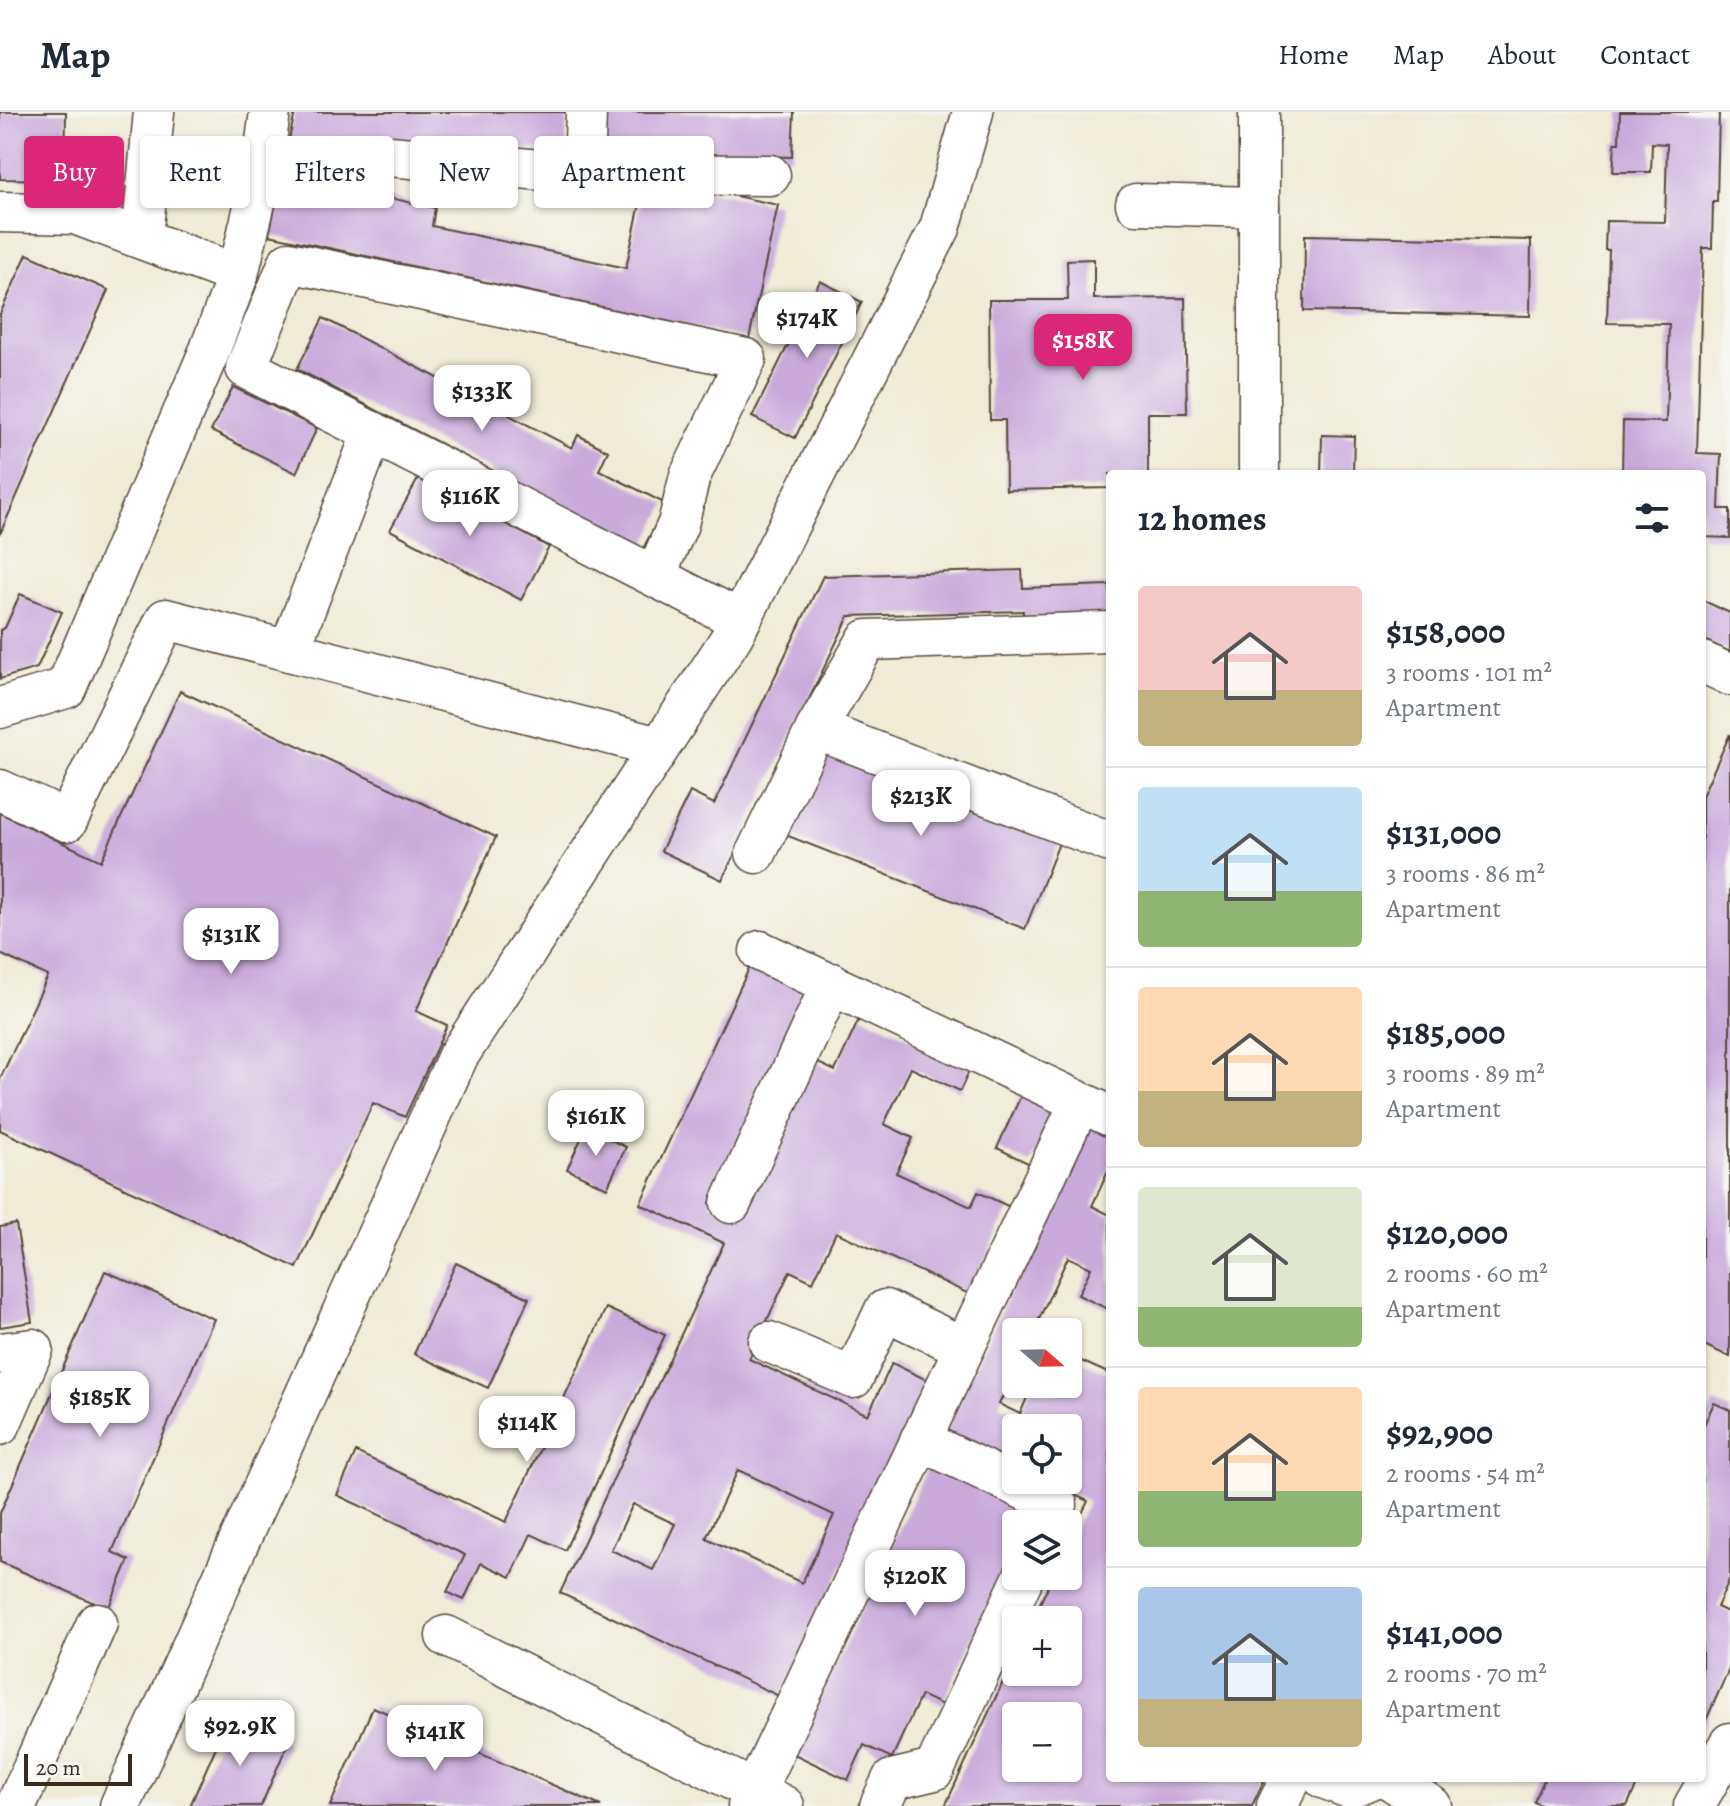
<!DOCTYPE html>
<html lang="en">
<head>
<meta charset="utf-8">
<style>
	body { margin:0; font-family:Alegreya,serif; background:#f6f6f7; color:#1f2937; height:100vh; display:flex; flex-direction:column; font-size:30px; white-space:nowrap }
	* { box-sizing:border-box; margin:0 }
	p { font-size:26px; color:#747a83 }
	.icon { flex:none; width:44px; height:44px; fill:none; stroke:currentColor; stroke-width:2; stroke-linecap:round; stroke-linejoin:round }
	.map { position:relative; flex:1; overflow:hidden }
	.panel { position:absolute; left:1106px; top:358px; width:600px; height:1312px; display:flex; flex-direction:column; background:#fff; border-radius:8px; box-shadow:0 2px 6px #0004 }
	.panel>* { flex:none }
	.hud { position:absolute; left:24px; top:24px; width:760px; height:72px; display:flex; gap:16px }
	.needle { width:52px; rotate:110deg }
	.controls { position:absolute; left:1002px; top:1206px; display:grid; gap:16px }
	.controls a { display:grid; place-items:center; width:80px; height:80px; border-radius:8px; background:#fff; box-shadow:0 2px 6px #0004; font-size:40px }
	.scale { position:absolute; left:24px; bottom:20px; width:108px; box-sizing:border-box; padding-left:8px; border:4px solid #3b2a1e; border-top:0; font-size:22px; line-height:28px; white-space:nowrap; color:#3b2a1e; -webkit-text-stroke:6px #f6f6f2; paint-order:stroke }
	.price { position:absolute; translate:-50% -68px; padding:0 18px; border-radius:16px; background:#fff; color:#222; font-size:26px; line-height:52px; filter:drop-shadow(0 2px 4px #0008) }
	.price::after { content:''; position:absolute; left:50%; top:48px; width:24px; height:18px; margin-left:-12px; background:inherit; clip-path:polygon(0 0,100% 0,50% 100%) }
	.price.selected { background:#db2777; color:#fff }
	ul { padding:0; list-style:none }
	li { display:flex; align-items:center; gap:24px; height:200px; padding:0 32px }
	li+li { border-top:2px solid #e0e1e3 }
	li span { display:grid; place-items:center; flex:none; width:224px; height:160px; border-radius:8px; color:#555 }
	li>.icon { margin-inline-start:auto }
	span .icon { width:96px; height:96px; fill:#fffc; stroke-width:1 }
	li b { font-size:34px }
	h2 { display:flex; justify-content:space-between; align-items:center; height:96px; padding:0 32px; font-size:34px }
	.chip { padding:0 28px; border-radius:8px; background:#fff; box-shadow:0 2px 6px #0004; font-size:28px; line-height:72px }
	.chip.selected { background:#db2777; color:#fff }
	header { display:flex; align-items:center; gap:48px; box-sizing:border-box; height:112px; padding:0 40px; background:#fff; border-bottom:2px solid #e0e1e3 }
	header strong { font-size:38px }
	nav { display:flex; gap:44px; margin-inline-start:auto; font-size:28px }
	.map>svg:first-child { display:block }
	.building { fill:#c9abdb; fill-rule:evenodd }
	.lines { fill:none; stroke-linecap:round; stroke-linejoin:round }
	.minor-casing { stroke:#56473a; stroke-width:43 }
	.minor { stroke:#fff; stroke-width:40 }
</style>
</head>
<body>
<header>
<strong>Map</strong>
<nav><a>Home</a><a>Map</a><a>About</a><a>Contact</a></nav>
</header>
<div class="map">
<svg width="1730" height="1694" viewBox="0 0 1730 1694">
	<rect width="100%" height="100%" fill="#f6f6f2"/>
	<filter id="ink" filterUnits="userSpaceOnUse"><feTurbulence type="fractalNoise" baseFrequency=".0125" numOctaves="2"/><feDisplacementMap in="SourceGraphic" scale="16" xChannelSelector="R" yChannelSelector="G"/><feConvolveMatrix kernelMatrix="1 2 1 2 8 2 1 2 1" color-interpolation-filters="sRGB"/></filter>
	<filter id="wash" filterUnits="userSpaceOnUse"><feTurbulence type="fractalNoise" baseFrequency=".006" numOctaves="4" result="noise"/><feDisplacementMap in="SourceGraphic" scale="32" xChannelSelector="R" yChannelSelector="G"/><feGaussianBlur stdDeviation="1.8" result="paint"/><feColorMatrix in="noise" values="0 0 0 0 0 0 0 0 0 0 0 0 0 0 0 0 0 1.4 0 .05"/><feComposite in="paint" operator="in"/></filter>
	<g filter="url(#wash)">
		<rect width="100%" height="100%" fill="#efebd6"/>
		<g id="blocks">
			<!-- building -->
			<g class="building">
				<path d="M0,0H66L65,68L0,67Z"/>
				<path d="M295,0H567L566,38L375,33L374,58L331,57L332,42L321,40L314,69L435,96L432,114L626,156L643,78L704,91L707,78L778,93L749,227L269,123Z"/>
				<path d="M604,0H794L792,45L603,39Z"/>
				<path d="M1620,0H1719L1717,90H1713L1712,136H1703L1697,341L1721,342L1719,397H1730V426L1702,425V362H1622L1623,309L1666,310L1669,212L1607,211L1609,138H1605L1606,109L1665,110L1667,32L1652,31L1651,60H1613L1615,31H1619Z"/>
				<path d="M426,57L486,64L484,85L423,78Z"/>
				<path d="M1305,123L1531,128L1530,204L1304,199Z"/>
				<path d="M27,142L108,178L0,422V202Z"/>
				<path d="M1094,147V187L1185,186L1187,301H1148V362H1110V376L1006,378L1005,308H990L989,188H1068L1067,148Z"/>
				<path d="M820,169L862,190L795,326L752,305Z"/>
				<path d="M323,206L572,336L578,323L608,339L599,358L666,392L643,437L297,257Z"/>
				<path d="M233,275L317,316L296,361L211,319Z"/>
				<path d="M1322,323L1354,324L1353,362H1321Z"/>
				<path d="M419,365L549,435L521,488L390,418Z"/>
				<path d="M1022,458L1023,476L1110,473V504L1023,506V499L849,504L722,768L661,739L690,680L714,692L823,464Z"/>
				<path d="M20,482L62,500L37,556L0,567V518L5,516Z"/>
				<path d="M1702,488L1730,501V540L1702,527Z"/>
				<path d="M180,579L496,725L416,899L447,913L405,1005L373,991L297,1156L0,1018V967L48,864L0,842V701L101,749Z"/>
				<path d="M1730,622V1245L1702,1232V684Z"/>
				<path d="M817,636L1059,731L1025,817L783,722Z"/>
				<path d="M751,852L810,879L710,1091L737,1104L810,947L835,959L861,903L971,955L960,979L911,956L884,1012L913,1026L896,1061L971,1095L978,1080L1010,1095L969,1182L836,1120L813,1170L790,1159L749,1247L868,1303L892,1251L929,1269L781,1585L560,1481L724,1131L640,1092ZM738,1358L834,1403L802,1471L706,1426ZM633,1392L675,1412L653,1458L611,1438Z"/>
				<path d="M1023,979L1057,995L1030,1052L997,1036Z"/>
				<path d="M1090,1008L1110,1017V1055L1092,1094L1110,1103V1198L1078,1183L1091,1156L1068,1145L1033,1220H1016V1257L999,1292L1020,1302L1033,1272H1068V1243L1110,1262V1666H1265L1252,1694H945L1016,1542V1560H1068V1508H1032L1053,1464H1068V1431L1088,1389L1042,1368H1068V1316H1016V1356L944,1322ZM1016,1604H1068V1656H1016Z"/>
				<path d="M586,1016L626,1035L607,1076L567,1057Z"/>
				<path d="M16,1112L32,1210L0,1215V1115Z"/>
				<path d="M456,1151L529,1186L488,1276L414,1242Z"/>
				<path d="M105,1159L214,1207L112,1440L129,1448L108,1497L0,1450V1401Z"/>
				<path d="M606,1196L665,1223L565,1438L531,1422L511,1465L481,1451L464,1488L447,1480L465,1443L337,1383L356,1340L506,1410Z"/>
				<path d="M1714,1291L1730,1298V1466L1717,1495L1730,1501V1555L1702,1617V1317Z"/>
				<path d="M931,1349L1034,1397L1027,1412H1016V1435L942,1593L921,1583L892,1646L864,1633L848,1668L794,1642Z"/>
				<path d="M373,1595L601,1694H330Z"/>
				<path d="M229,1605L288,1631L261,1694H190Z"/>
				<path d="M1545,1666H1640L1627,1694H1543L1534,1690Z"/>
			</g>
		</g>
	</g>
	<g filter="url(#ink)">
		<use href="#blocks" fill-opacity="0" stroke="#56473a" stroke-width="2"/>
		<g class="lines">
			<!-- minor casing -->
			<g class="minor-casing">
				<g id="minor">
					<path d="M390,44L584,62L770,63"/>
					<path d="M584,62L586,0"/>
					<path d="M1136,92L1259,95"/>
					<path d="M0,100L75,102L238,163"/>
					<path d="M142,126L154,0"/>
					<path d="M1259,362V0"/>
					<path d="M655,464L678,412L690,364L746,247L289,150L246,256L740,508"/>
					<path d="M289,539L373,320"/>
					<path d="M1702,550L1730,563"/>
					<path d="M0,596L66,576L209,240L238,163L261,65L270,0"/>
					<path d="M816,617L1110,730"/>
					<path d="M0,678L67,709L166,507L659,635"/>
					<path d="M756,741L816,617L867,528L1110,520"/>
					<path d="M760,839L1110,1004"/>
					<path d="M731,1091L832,871"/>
					<path d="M769,1230L853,1266L885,1198L963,1235"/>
					<path d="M0,1241L33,1237L0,1313"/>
					<path d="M920,1328L1057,1393L1048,1412"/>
					<path d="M446,1524L755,1679L748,1694"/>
					<path d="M1323,1666L1349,1676L1373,1666"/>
					<path d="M1388,1666L1431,1694"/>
					<path d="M16,1694L97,1511"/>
					<path d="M120,1694L458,944L733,523L940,116L973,0"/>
					<path d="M784,1694L755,1679L1080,991"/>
					<path d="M880,1694L892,1668L934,1658L1024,1464"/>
					<path d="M1277,1694L1291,1666"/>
					<path d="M1694,1694L1730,1631"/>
				</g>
			</g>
			<!-- minor -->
			<use href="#minor" class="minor"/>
		</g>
	</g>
</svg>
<div class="controls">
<a><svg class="needle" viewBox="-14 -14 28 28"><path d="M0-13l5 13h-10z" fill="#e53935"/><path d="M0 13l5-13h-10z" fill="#747a83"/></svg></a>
<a><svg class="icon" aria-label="locate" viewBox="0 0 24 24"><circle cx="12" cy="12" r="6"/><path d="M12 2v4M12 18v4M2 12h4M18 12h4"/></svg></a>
<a><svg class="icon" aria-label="layers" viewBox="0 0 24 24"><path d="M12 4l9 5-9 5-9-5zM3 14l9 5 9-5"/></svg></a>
<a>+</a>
<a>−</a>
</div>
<div class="scale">20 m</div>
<b class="price" style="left:807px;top:248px">$174K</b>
<b class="price selected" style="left:1083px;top:270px">$158K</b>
<b class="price" style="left:482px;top:321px">$133K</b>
<b class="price" style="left:470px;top:426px">$116K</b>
<b class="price" style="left:921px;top:726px">$213K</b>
<b class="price" style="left:231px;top:864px">$131K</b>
<b class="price" style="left:596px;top:1046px">$161K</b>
<b class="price" style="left:100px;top:1327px">$185K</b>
<b class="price" style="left:527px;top:1352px">$114K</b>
<b class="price" style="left:915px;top:1506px">$120K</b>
<b class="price" style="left:240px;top:1656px">$92.9K</b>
<b class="price" style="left:435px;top:1661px">$141K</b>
<div class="hud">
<a class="chip selected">Buy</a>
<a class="chip">Rent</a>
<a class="chip">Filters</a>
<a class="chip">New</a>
<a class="chip">Apartment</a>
</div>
<section class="panel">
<h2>12 homes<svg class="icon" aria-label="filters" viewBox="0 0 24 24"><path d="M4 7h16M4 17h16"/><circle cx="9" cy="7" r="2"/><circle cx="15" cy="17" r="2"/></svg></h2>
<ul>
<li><span style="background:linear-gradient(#f6c9c9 65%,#c2b280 0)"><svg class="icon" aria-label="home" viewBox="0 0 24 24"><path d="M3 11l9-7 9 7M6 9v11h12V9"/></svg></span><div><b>$158,000</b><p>3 rooms · 101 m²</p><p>Apartment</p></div></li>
<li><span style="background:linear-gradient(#bfe0f5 65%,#8fb573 0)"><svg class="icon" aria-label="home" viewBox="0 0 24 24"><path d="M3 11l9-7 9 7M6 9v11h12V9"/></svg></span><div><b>$131,000</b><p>3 rooms · 86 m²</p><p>Apartment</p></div></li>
<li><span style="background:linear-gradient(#ffd9b3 65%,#c2b280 0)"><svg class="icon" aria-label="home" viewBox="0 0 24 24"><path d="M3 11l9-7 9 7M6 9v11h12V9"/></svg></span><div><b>$185,000</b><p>3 rooms · 89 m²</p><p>Apartment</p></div></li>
<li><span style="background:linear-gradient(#dfe7d0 75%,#8fb573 0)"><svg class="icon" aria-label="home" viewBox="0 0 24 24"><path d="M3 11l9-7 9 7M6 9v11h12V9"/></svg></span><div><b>$120,000</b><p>2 rooms · 60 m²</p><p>Apartment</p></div></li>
<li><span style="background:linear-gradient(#ffd9b3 65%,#8fb573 0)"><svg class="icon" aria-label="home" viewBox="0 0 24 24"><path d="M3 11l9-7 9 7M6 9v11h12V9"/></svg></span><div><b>$92,900</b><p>2 rooms · 54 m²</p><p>Apartment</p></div></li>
<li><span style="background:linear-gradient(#a9c7e8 70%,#c2b280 0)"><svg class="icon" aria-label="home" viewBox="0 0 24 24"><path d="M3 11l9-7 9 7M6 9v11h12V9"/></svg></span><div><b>$141,000</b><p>2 rooms · 70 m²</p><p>Apartment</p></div></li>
</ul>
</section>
</div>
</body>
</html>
